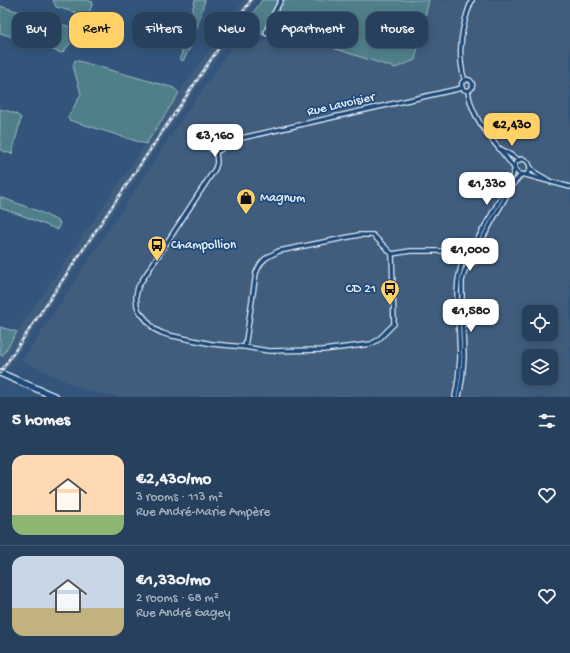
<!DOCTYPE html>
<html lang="en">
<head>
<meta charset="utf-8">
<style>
	body { margin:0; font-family:"Gochi Hand",sans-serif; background:#324b66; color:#f1f3f6; height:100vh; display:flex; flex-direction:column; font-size:15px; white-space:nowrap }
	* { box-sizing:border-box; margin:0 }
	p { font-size:13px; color:#a4afbc }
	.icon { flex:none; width:22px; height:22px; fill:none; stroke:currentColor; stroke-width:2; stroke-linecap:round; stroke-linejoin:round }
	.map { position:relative; height:397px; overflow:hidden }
	.sheet { display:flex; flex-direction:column; background:#26405d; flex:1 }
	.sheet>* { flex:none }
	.banner { position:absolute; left:12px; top:12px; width:546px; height:36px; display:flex; gap:8px }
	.buttons { position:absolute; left:522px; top:305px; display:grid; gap:8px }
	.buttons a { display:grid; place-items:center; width:36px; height:36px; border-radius:8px; background:#26405d; box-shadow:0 2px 10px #0003,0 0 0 1px #425972; font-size:20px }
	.price { position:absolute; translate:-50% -34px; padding:0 9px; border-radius:8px; background:#fff; color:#222; font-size:13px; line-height:26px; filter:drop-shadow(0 1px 2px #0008) }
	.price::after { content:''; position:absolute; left:50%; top:24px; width:12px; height:9px; margin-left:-6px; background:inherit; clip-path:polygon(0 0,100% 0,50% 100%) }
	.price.current { background:#ffd166; color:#111 }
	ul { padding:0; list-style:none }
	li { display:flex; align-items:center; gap:12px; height:100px; padding:0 12px }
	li+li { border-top:1px solid #425972 }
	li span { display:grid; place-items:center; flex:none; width:112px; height:80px; border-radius:12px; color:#555 }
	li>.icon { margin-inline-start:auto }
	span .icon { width:48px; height:48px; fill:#fffc; stroke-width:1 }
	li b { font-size:17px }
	h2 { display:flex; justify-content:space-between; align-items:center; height:48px; padding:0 12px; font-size:17px }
	.chip { padding:0 14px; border-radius:12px; background:#26405d; box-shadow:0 2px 10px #0003,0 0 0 1px #425972; font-size:14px; line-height:36px }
	.chip.current { background:#ffd166; color:#111 }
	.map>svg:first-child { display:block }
	.built { fill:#415d7e; fill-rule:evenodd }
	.green { fill:#50808a; stroke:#9cb8c1 }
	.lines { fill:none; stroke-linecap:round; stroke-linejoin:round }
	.minor-casing { stroke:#e8f1f8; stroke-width:6 }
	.primary-casing { stroke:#e8f1f8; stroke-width:8 }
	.minor { stroke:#1f4a7a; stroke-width:3.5 }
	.primary { stroke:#1f4a7a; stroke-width:5.5 }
	.rail-casing { stroke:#e8f1f8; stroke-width:2.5 }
	.rail { stroke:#1f4a7a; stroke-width:1; stroke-dasharray:3; stroke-linecap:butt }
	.labels { text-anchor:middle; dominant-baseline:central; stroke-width:3.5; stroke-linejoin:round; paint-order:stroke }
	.street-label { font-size:13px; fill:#e8f1f8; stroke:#1f4a7a }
	.poi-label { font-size:13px; fill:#e8f1f8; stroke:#1f4a7a; text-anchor:start }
</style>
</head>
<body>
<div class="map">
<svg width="570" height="397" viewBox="0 0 570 397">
	<rect width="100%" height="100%" fill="#33557c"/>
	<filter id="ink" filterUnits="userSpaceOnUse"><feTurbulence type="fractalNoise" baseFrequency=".025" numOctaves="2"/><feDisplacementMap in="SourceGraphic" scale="8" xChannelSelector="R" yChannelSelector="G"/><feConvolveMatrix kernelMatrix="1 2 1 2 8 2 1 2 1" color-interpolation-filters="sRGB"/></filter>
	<g filter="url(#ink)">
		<!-- built -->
		<g class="built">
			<path d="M244,0H256L7,370L0,367V359L17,332L146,144L179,93L236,12Z"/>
			<path d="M429,0H570V397H119L87,391L22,361L176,128L234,44L263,42L270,38L292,36L314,42L415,60ZM529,312H551V334H529ZM529,356H551V378H529Z"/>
		</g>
		<!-- green -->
		<g class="green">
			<path d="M53,0H86L93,2L88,16L56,7Z"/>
			<path d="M195,0H205L191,46L183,61L180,59Z"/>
			<path d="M262,0H429L415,60L395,68L314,42L292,36L270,38L244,26Z"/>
			<path d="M0,6L84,31L79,38L76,37L62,53L0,33Z"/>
			<path d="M75,60L174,88L179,93L146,144L69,120L68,117L81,94L73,66Z"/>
			<path d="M0,109C7,111 16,112 21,118L12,154L0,150Z"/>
			<path d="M0,197L38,211L60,222L58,230L21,215L0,208Z"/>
			<path d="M0,327L17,332L2,356L0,355Z"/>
		</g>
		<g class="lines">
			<!-- minor casing -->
			<g class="minor-casing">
				<g id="minor">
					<path d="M266,33L270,21L281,0"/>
					<circle cx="467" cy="85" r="5.5"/>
					<path d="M465,81C456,55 462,24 472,0"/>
					<path d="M468,91C472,122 497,144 515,169"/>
					<circle cx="216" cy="143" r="8"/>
					<path d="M224,142L462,88"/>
					<path d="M501,149L519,160"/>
					<path d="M216,151L217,163L215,169L141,282L138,287L136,296L137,306L139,311L154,329L162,333L168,335L212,344L245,347L269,351L323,350L371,344L378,340L394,324L392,254"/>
					<path d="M530,167L536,173L548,180"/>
					<path d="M526,175L570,187"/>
					<path d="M470,249L475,251L477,256L476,261L470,264C464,262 459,256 465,251C467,249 470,249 471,247C473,246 475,244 476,242C487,222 499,202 509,182C511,179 513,175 514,171C515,168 514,165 516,162C523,155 531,162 530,170L526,175L519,174L515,169"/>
					<path d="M476,252L479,245L513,184L521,175"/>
					<path d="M392,254L410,251H450L463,253"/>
					<path d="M245,347L256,273C262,259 265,258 279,251L359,235H373L392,254"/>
					<path d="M455,397L458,380L460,358L457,292L458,280L463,258"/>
					<path d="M459,397L462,380L464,358L462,302V281L465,270L470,264"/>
				</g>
			</g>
			<!-- primary casing -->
			<g class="primary-casing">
				<path id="primary" d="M0,373L56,397"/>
			</g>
			<!-- minor -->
			<use href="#minor" class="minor"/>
			<!-- primary -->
			<use href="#primary" class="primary"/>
			<!-- rail casing -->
			<g class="rail-casing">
				<path id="rail" d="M0,373L251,0"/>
			</g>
			<!-- rail -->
			<use href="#rail" class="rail"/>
		</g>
	</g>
	<!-- icons -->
	<defs>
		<g id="shop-pin" transform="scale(1)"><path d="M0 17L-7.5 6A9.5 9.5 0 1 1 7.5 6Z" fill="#ffd166" stroke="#1f4a7a"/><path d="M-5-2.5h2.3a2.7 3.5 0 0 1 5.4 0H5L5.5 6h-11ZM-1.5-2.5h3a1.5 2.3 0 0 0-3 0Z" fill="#111"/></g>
		<g id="bus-pin" transform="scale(1)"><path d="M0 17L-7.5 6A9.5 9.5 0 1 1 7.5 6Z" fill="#ffd166" stroke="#1f4a7a"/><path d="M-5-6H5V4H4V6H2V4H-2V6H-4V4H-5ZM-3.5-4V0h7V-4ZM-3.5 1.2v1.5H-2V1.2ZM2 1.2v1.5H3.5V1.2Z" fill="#111"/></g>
	</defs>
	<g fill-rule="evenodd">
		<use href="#shop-pin" x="246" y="198"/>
		<use href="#bus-pin" x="157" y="245"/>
		<use href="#bus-pin" x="390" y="289"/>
	</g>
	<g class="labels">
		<!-- street labels -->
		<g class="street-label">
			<text transform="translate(341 105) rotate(-13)">Rue Lavoisier</text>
		</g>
		<!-- poi labels -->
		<g class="poi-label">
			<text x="260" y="198">Magnum</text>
			<text x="171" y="245">Champollion</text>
			<text x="376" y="289" text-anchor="end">CD 21</text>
		</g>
	</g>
</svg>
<div class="buttons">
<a><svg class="icon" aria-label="locate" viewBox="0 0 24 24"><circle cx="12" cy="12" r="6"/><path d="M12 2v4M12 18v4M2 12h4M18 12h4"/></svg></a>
<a><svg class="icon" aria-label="layers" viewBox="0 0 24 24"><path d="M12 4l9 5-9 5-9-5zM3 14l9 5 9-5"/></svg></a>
</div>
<b class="price current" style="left:512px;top:147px">€2,430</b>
<b class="price" style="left:215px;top:158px">€3,160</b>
<b class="price" style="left:487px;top:206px">€1,330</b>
<b class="price" style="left:470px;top:272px">€1,000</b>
<b class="price" style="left:471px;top:333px">€1,580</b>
<div class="banner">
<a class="chip">Buy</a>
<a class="chip current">Rent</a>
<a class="chip">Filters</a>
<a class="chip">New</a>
<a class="chip">Apartment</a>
<a class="chip">House</a>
</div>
</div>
<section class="sheet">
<h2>5 homes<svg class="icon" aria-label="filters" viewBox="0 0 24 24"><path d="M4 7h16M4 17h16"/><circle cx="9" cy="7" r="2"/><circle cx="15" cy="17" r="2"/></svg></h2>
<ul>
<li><span style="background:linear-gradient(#ffd9b3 75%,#8fb573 0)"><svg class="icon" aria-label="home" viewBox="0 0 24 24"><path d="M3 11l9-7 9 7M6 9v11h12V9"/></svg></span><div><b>€2,430/mo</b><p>3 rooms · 113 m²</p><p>Rue André-Marie Ampère</p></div><svg class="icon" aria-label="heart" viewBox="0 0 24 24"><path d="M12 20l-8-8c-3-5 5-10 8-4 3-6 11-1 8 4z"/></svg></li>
<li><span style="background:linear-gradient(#c9d6e8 65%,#c2b280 0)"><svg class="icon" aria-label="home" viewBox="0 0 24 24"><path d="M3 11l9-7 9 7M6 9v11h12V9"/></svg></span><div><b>€1,330/mo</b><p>2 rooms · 68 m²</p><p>Rue André Gagey</p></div><svg class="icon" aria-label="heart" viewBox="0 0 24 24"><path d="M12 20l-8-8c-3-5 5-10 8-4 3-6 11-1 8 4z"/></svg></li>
</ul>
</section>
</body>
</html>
